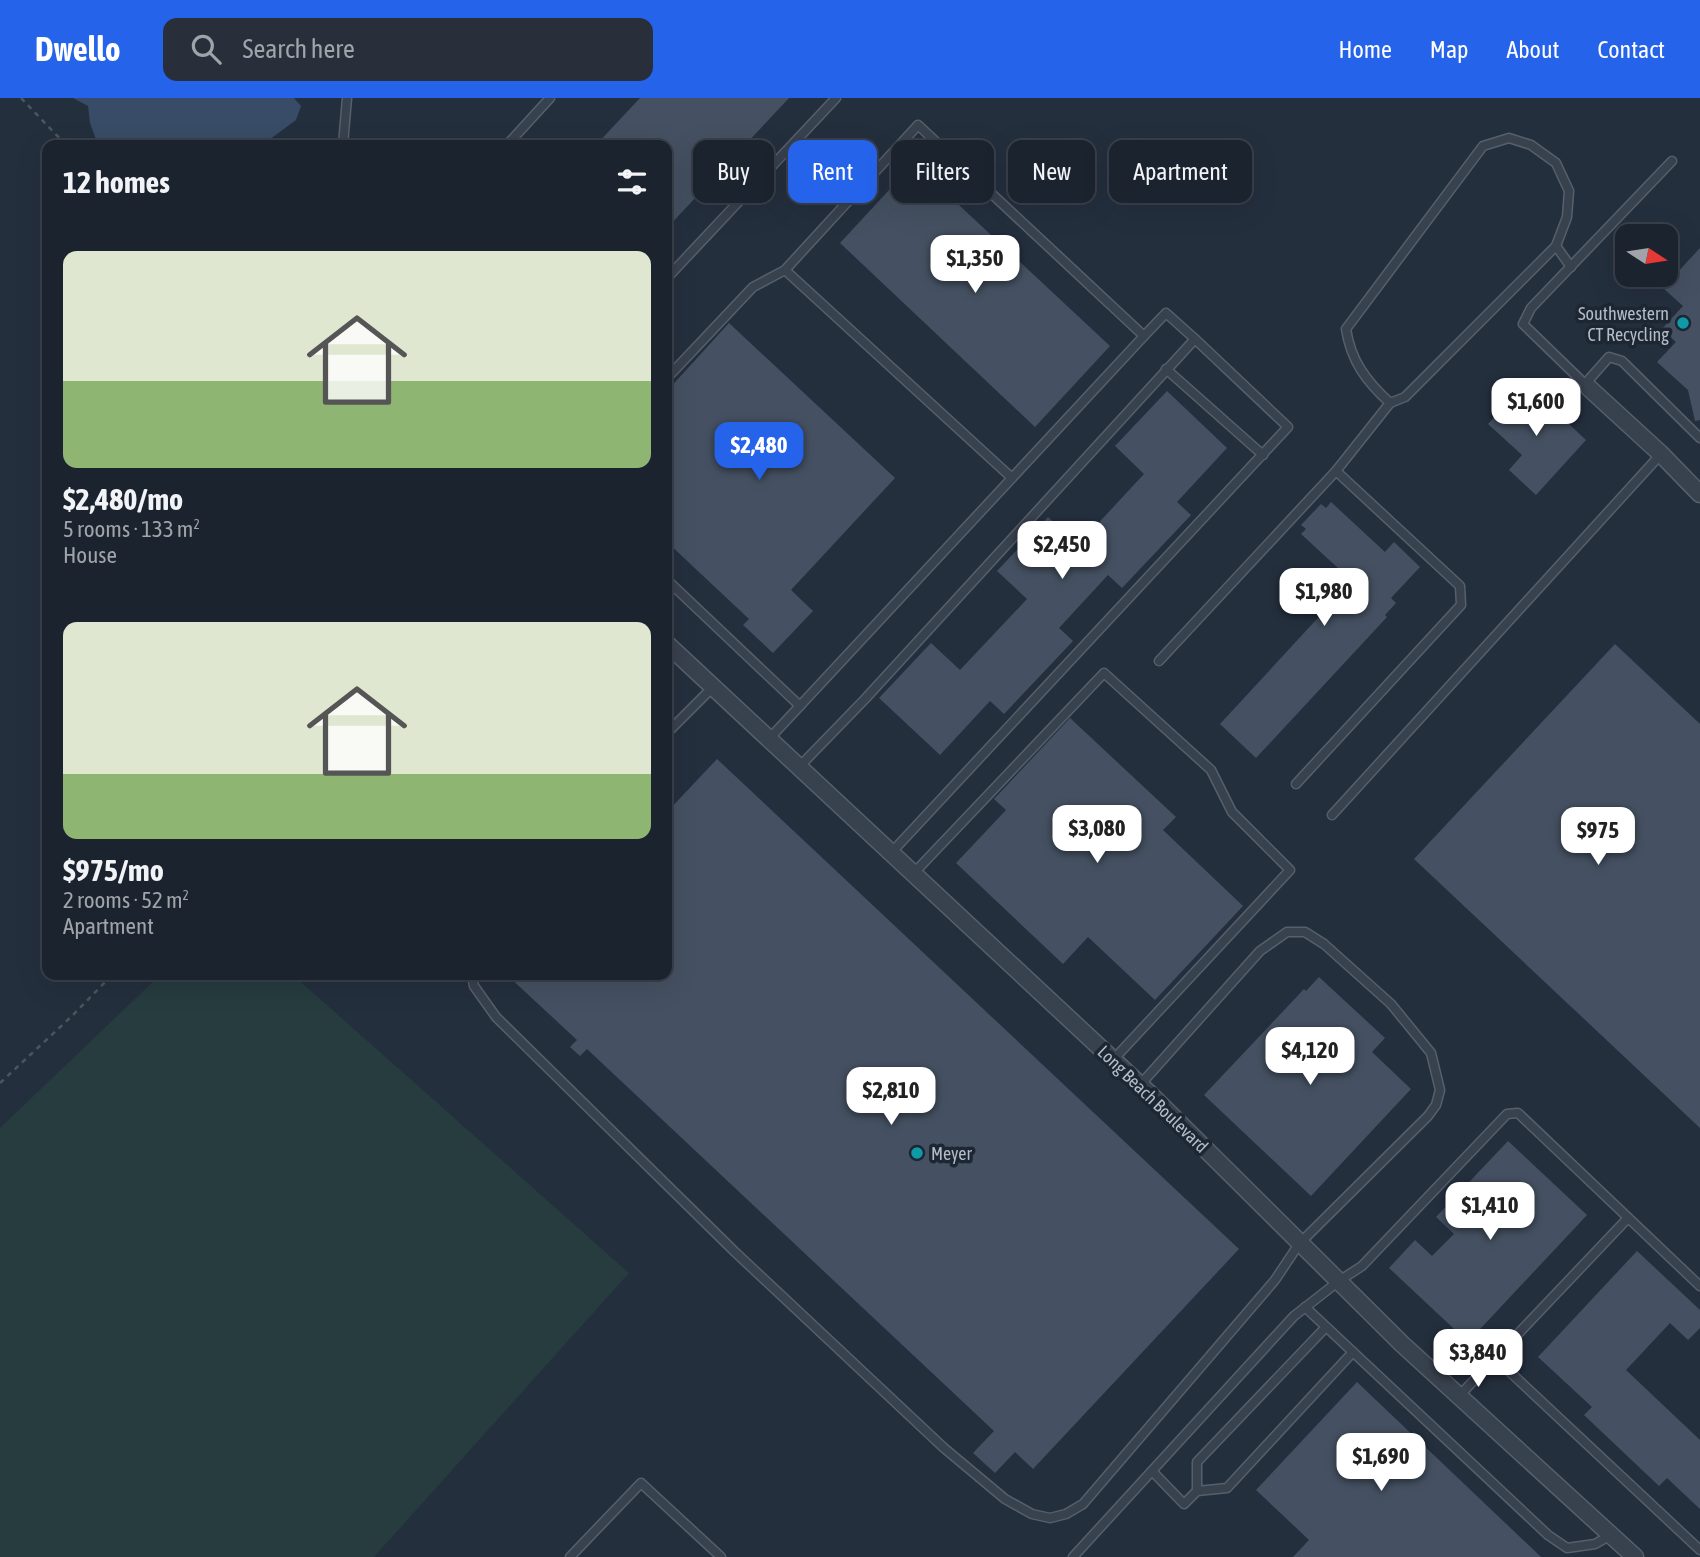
<!DOCTYPE html>
<html lang="en">
<head>
<meta charset="utf-8">
<style>
	body { margin:0; font-family:"Asap Condensed",sans-serif; background:#282f3a; color:#f1f3f6; height:100vh; display:flex; flex-direction:column; font-size:26px; white-space:nowrap }
	* { box-sizing:border-box; margin:0 }
	p { font-size:23px; color:#a0a4aa }
	.icon { flex:none; width:38px; height:38px; fill:none; stroke:currentColor; stroke-width:2; stroke-linecap:round; stroke-linejoin:round }
	.map { position:relative; flex:1; overflow:hidden }
	.panel { position:absolute; left:42px; top:42px; width:630px; height:840px; display:flex; flex-direction:column; background:#1b232e; border-radius:14px; box-shadow:0 7px 28px #0002,0 0 0 2px #39404a }
	.panel>* { flex:none }
	.guide { position:absolute; left:693px; top:42px; width:665px; height:63px; display:flex; gap:14px }
	.needle { width:46px; rotate:102deg }
	.tools { position:absolute; left:1615px; top:126px; display:grid; gap:14px }
	.tools a { display:grid; place-items:center; width:63px; height:63px; border-radius:14px; background:#1b232e; box-shadow:0 7px 28px #0002,0 0 0 2px #39404a; font-size:35px }
	.price { position:absolute; translate:-50% -60px; padding:0 16px; border-radius:14px; background:#fff; color:#222; font-size:23px; line-height:46px; filter:drop-shadow(0 2px 4px #0008) }
	.price::after { content:''; position:absolute; left:50%; top:42px; width:21px; height:16px; margin-left:-10px; background:inherit; clip-path:polygon(0 0,100% 0,50% 100%) }
	.price.on { background:#2563eb; color:#fff }
	ul { padding:0; list-style:none }
	li { display:grid; align-content:center; gap:14px; height:371px; padding:0 21px }
	li span { display:grid; place-items:center; height:217px; border-radius:14px; color:#555 }
	li>.icon { margin-inline-start:auto }
	span .icon { width:126px; height:126px; fill:#fffc; stroke-width:1 }
	li b { font-size:30px }
	h2 { display:flex; justify-content:space-between; align-items:center; height:84px; padding:0 21px; font-size:30px }
	.pill { padding:0 24px; border-radius:14px; background:#1b232e; box-shadow:0 7px 28px #0002,0 0 0 2px #39404a; font-size:24px; line-height:63px }
	.pill.on { background:#2563eb; color:#fff }
	header { display:flex; align-items:center; gap:42px; box-sizing:border-box; height:98px; padding:0 35px; background:#2563eb; color:#fff }
	header strong { font-size:33px }
	nav { display:flex; gap:38px; margin-inline-start:auto; font-size:24px }
	.search { width:490px; height:63px; background:#282f3a; display:flex; align-items:center; gap:18px; box-sizing:border-box; padding:0 24px; border-radius:14px; color:#a0a4aa; font-size:26px }
	.map>svg:first-child { display:block }
	.green { fill:#263c3f }
	.water { fill:#394c67 }
	.building { fill:#455162 }
	.lines { fill:none; stroke-linecap:round; stroke-linejoin:round }
	.lane-casing { stroke:#565f6c; stroke-width:11 }
	.street-casing { stroke:#565f6c; stroke-width:19 }
	.path { stroke:#44595c; stroke-width:2.5; stroke-dasharray:5 5; stroke-linecap:butt }
	.lane { stroke:#38414e; stroke-width:8 }
	.street { stroke:#38414e; stroke-width:16 }
	.culture-dot { fill:#0f9aa8; stroke:#1d2633; stroke-width:2.5 }
	.labels { text-anchor:middle; dominant-baseline:central; stroke-width:7; stroke-linejoin:round; paint-order:stroke }
	.poi-label { font-size:18px; fill:#b4bcc9; stroke:#1d2633; text-anchor:end }
	.street-label { font-size:18px; fill:#b4bcc9; stroke:#1d2633 }
</style>
</head>
<body>
<header>
<strong>Dwello</strong>
<div class="search"><svg class="icon" aria-label="search" viewBox="0 0 24 24"><circle cx="10" cy="10" r="6"/><path d="M15 15l6 6"/></svg>Search here</div>
<nav><a>Home</a><a>Map</a><a>About</a><a>Contact</a></nav>
</header>
<div class="map">
<svg width="1700" height="1459" viewBox="0 0 1700 1459">
	<rect width="100%" height="100%" fill="#242f3e"/>
	<!-- green -->
	<path class="green" d="M160,877H293L629,1175L374,1459H0V1030Z"/>
	<!-- water -->
	<path class="water" d="M73,0H294L301,8L296,22L262,47H98L90,25L88,8Z"/>
	<!-- building -->
	<g class="building">
		<path d="M640,0H789L667,130V47H596Z"/>
		<path d="M914,65L1110,248L1035,329L840,145Z"/>
		<path d="M1700,150V322L1695,323L1688,292L1657,264L1676,244L1662,231L1683,208L1663,190Z"/>
		<path d="M729,225L895,380L791,492L813,513L773,555L743,527L749,521L667,444V293Z"/>
		<path d="M1526,286L1586,342L1536,397L1509,372L1522,357L1488,326Z"/>
		<path d="M1167,293L1227,350L1177,404L1191,417L1122,490L1108,477L1059,530L1073,543L1004,616L990,603L940,657L879,600L931,545L960,572L1027,501L997,473L1048,419L1078,447L1144,376L1115,348Z"/>
		<path d="M1331,404L1385,454L1394,444L1420,469L1391,500L1396,505L1385,517L1387,519L1256,660L1220,626L1352,483L1301,436L1306,431L1301,427L1321,406L1326,410Z"/>
		<path d="M1615,546L1700,626V1030L1414,761Z"/>
		<path d="M1070,620L1176,719L1163,732L1243,808L1155,902L1088,839L1063,866L956,765L1006,712L994,701Z"/>
		<path d="M717,661L1239,1151L1033,1371L1015,1354L995,1375L973,1355L994,1333L587,951L580,958L570,949L577,942L507,877H667V714Z"/>
		<path d="M1319,879L1385,940L1372,954L1411,991L1311,1098L1204,997L1304,891L1306,893Z"/>
		<path d="M1508,1043L1587,1117L1468,1244L1389,1170L1415,1142L1432,1158L1454,1136L1436,1119Z"/>
		<path d="M1637,1153L1700,1212V1230L1688,1242L1670,1225L1626,1272L1700,1342V1411L1667,1380L1659,1388L1584,1317L1592,1309L1538,1259Z"/>
		<path d="M1357,1284L1541,1459H1293L1309,1442L1256,1392Z"/>
	</g>
	<g class="lines">
		<!-- lane casing -->
		<g class="lane-casing">
			<g id="lane">
				<path d="M343,47L347,0"/>
				<path d="M507,47L550,0"/>
				<path d="M667,180L836,0"/>
				<path d="M1144,238L1166,215L1195,241"/>
				<path d="M1166,271L1263,357"/>
				<path d="M667,280L753,189L785,172L918,27L1144,238L1012,380"/>
				<path d="M1585,286L1609,259L1622,263L1700,340"/>
				<path d="M1589,290L1523,226L1531,210L1672,63"/>
				<path d="M1390,305L1405,299L1556,148"/>
				<path d="M667,482L800,608"/>
				<path d="M1159,563L1336,373L1390,305C1366,283 1351,263 1346,231L1483,48L1509,40L1531,47L1556,65L1569,93L1567,119L1556,148L1571,169"/>
				<path d="M667,635L713,589"/>
				<path d="M769,641L1012,380L785,172"/>
				<path d="M799,669L865,601L1195,241L1288,329L891,755"/>
				<path d="M1296,686L1461,507L1460,488L1336,373"/>
				<path d="M1332,717L1661,356"/>
				<path d="M913,776L1104,575L1211,672L1232,714L1290,772L1113,962"/>
				<path d="M472,877L474,888L496,919L735,1154L944,1350L1005,1401L1032,1416L1050,1420L1066,1416L1083,1406L1275,1182L1299,1146L1428,1018L1436,1007L1440,992L1431,955L1391,906L1324,846L1305,834H1287L1260,853L1140,987"/>
				<path d="M1305,1209L1548,1437L1567,1450L1595,1446L1611,1437"/>
				<path d="M1495,1260L1700,1452"/>
				<path d="M1459,1298L1628,1120"/>
				<path d="M1152,1373L1184,1406L1197,1393L1227,1390L1353,1254"/>
				<path d="M1197,1393V1364L1326,1229"/>
				<path d="M570,1459L641,1385L721,1459"/>
				<path d="M1073,1459L1294,1218L1339,1183L1362,1168L1507,1016L1518,1015L1700,1188"/>
			</g>
		</g>
		<!-- street casing -->
		<g class="street-casing">
			<g id="street">
				<path d="M1589,290L1661,356L1700,396"/>
				<path d="M667,546L1152,998L1402,1246L1635,1459"/>
			</g>
		</g>
		<!-- path -->
		<g class="path">
			<path d="M21,0L66,47"/>
			<path d="M0,985L72,918L112,877"/>
		</g>
		<!-- lane -->
		<use href="#lane" class="lane"/>
		<!-- street -->
		<use href="#street" class="street"/>
	</g>
	<!-- markers -->
	<g class="culture-dot">
		<circle cx="1683" cy="225" r="7"/>
		<circle cx="917" cy="1055" r="7"/>
	</g>
	<g class="labels">
		<!-- poi labels -->
		<g class="poi-label">
			<text x="1669" y="215">Southwestern<tspan x="1669" dy="21">CT Recycling</tspan></text>
			<text x="931" y="1055" text-anchor="start">Meyer</text>
		</g>
		<!-- street labels -->
		<g class="street-label">
			<text transform="translate(1153 1001) rotate(44)">Long Beach Boulevard</text>
		</g>
	</g>
</svg>
<div class="tools">
<a><svg class="needle" viewBox="-14 -14 28 28"><path d="M0-13l5 13h-10z" fill="#e53935"/><path d="M0 13l5-13h-10z" fill="#a0a4aa"/></svg></a>
</div>
<b class="price" style="left:975px;top:197px">$1,350</b>
<b class="price" style="left:1536px;top:340px">$1,600</b>
<b class="price on" style="left:759px;top:384px">$2,480</b>
<b class="price" style="left:1062px;top:483px">$2,450</b>
<b class="price" style="left:1324px;top:530px">$1,980</b>
<b class="price" style="left:1097px;top:767px">$3,080</b>
<b class="price" style="left:1598px;top:769px">$975</b>
<b class="price" style="left:1310px;top:989px">$4,120</b>
<b class="price" style="left:891px;top:1029px">$2,810</b>
<b class="price" style="left:1490px;top:1144px">$1,410</b>
<b class="price" style="left:1478px;top:1291px">$3,840</b>
<b class="price" style="left:1381px;top:1395px">$1,690</b>
<div class="guide">
<a class="pill">Buy</a>
<a class="pill on">Rent</a>
<a class="pill">Filters</a>
<a class="pill">New</a>
<a class="pill">Apartment</a>
</div>
<section class="panel">
<h2>12 homes<svg class="icon" aria-label="filters" viewBox="0 0 24 24"><path d="M4 7h16M4 17h16"/><circle cx="9" cy="7" r="2"/><circle cx="15" cy="17" r="2"/></svg></h2>
<ul>
<li><span style="background:linear-gradient(#dfe7d0 60%,#8fb573 0)"><svg class="icon" aria-label="home" viewBox="0 0 24 24"><path d="M3 11l9-7 9 7M6 9v11h12V9"/></svg></span><div><b>$2,480/mo</b><p>5 rooms · 133 m²</p><p>House</p></div></li>
<li><span style="background:linear-gradient(#dfe7d0 70%,#8fb573 0)"><svg class="icon" aria-label="home" viewBox="0 0 24 24"><path d="M3 11l9-7 9 7M6 9v11h12V9"/></svg></span><div><b>$975/mo</b><p>2 rooms · 52 m²</p><p>Apartment</p></div></li>
</ul>
</section>
</div>
</body>
</html>
